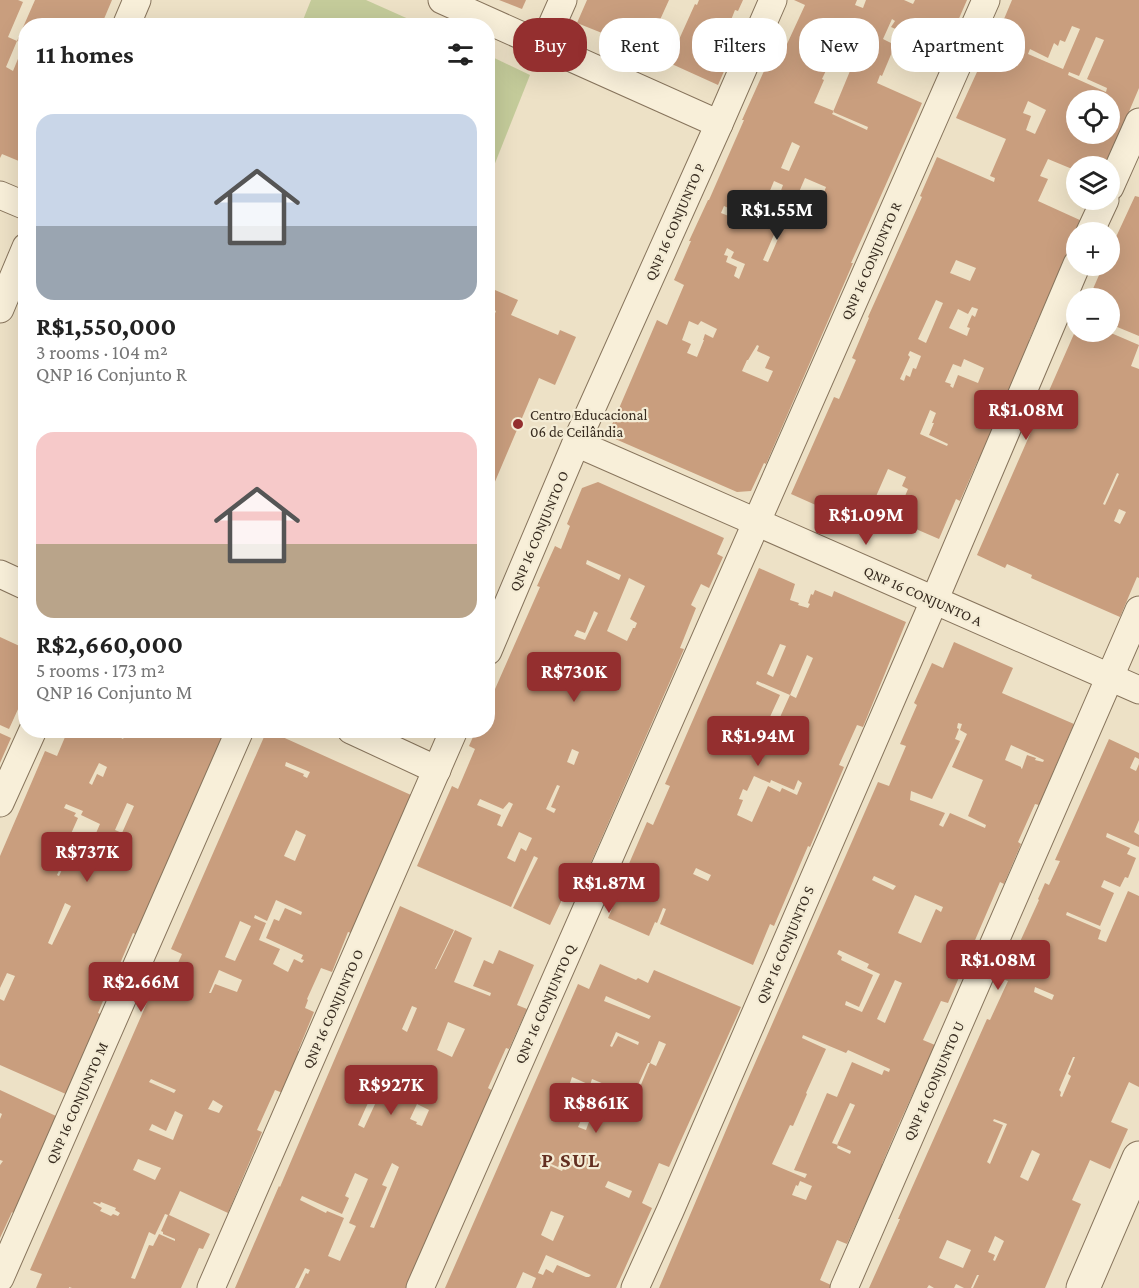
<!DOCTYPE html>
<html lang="en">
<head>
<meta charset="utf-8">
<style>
	body { margin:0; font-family:"Crimson Pro",serif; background:#f2f2f2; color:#222; height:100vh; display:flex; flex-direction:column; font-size:22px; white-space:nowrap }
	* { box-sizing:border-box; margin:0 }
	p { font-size:20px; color:#767676 }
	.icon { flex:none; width:33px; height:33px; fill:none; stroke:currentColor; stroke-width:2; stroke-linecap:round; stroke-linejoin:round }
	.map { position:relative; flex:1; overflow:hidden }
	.drawer { position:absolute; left:18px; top:18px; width:477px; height:720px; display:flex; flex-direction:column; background:#fff; border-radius:24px; box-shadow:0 6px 24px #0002 }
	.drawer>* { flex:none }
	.guide { position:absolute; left:513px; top:18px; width:536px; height:54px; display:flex; gap:12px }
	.buttons { position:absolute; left:1066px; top:90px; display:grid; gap:12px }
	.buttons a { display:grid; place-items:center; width:54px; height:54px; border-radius:50%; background:#fff; box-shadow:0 6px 24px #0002; font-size:30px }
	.price { position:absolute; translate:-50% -51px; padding:0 14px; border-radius:6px; background:#942f2f; color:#fff; font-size:20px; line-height:39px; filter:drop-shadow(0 2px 3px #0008) }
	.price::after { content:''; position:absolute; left:50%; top:36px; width:18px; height:14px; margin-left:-9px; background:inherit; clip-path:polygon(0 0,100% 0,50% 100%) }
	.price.current { background:#222; color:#fff }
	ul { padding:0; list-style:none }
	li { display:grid; align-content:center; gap:12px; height:318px; padding:0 18px }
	li span { display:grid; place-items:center; height:186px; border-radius:18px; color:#555 }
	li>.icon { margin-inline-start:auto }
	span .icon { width:108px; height:108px; fill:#fffc; stroke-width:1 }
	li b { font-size:26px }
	h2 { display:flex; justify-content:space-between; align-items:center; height:72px; padding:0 18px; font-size:26px }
	.chip { padding:0 21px; border-radius:24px; background:#fff; box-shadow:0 6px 24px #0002; font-size:21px; line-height:54px }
	.chip.current { background:#942f2f; color:#fff }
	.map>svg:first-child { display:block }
	.green { fill:#c4cb9a }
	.building { fill:#c99e7e; fill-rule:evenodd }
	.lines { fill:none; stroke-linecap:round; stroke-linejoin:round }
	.minor-casing { stroke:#87745c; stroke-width:29 }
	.tertiary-casing { stroke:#87745c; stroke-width:35 }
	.minor { stroke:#f8efd9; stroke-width:27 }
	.tertiary { stroke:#f8efd9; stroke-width:33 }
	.poi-dot { fill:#942f2f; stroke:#f4ecd5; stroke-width:2 }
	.labels { text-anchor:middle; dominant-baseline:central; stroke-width:4.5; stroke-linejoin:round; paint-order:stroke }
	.street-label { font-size:15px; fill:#382c20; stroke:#f4ecd5 }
	.poi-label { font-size:15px; fill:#382c20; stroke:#f4ecd5; text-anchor:start }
	.district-label { font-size:21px; font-weight:bold; letter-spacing:1.5px; fill:#632f21; stroke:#f4ecd5 }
</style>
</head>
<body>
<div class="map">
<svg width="1139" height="1288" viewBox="0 0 1139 1288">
	<rect width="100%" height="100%" fill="#ede1c6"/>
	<!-- green -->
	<g class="green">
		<path d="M311,0H366L422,25H301Z"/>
		<path d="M488,55L530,75L488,181Z"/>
	</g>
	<!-- building -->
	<g class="building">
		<path d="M0,0H18L23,2L8,37L17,41L35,0H112L101,26H26V45L17,41L6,67L13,71L22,49L26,50V164L2,154L0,158Z"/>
		<path d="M499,0H526L522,9Z"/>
		<path d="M587,0H669L654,33L677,44L695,4L697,5L699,0H743L738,11L735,10L731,20L744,26L718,85L621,41L618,50L604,44L607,35L577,23Z"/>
		<path d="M794,0H857L855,5L863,8L866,0H904L913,4L915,0H967L957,23L947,18L936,43L930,41L926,48L905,39L908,32L902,27L900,31L891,27L895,21L892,19L883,39L895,45L882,76L880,75L877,83L922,103L851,263H853L766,464L764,463L751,491L737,492L613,438L611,427L657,320L667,325L684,285L674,280L691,241H689L708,200H709L744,120H742L778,40L787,44L805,5ZM860,29L867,32L860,49L852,46ZM830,62L850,71L833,112L868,127L867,130L832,114L834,111L814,103L824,80L822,79ZM792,142L800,146L789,171L781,168ZM805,178L826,187L812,222L801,216L809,196L799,192ZM774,181L783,185L779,196L769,193ZM724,206L759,222L757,227L721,213ZM776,230L781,232L768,262L763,260ZM727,248L734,252L731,258L745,264L739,279L734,276L737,267L726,262L728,256L724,255ZM689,321L698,325L701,321L717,329L713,338L705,334L703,340H704L697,357L687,353L691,344L682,340ZM757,345L759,346L757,351L770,357L765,368L773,371L768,382L742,371L747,360H748Z"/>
		<path d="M1012,0H1139V88L1106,166H1077V171L1048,159L1040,176L1048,179L1038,201L1082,221L1029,340L1030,341L980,460H978L960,501L956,499L939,539L895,520L908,489L902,486L906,477L888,469L863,526L791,494L834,397L839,399L856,360L852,358L869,318L868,317L922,197L920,196L937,157L994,182L995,178L990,176L1006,139L956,118L992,39L994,40L996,38ZM1072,26L1080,29L1063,69L1028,54L1030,49L1048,58L1054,43L1058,46L1060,40L1065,42ZM1096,37L1104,40L1087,79L1107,88L1106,92L1068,75L1069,72L1079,76ZM1077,100H1110V134H1077ZM1028,101L1046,110L1035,134L1026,130L1031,116L1023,113ZM956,260L976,268L970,281L950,273ZM936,300L943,303L926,343L918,339ZM972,307L978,309L975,317L972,315L967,327L970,328L967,336L949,328L958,309L968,314ZM910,351L921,356L916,369L913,368L910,377L906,375L904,381L900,379L910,357L908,355ZM964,359L984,368L978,383L958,375L953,388L950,386L951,384L945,382L953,364L961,367ZM930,410L936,413L932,423H934L929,435L948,444L947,446L920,434Z"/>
		<path d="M1135,196L1139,197V336L1110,324V298H1089L1103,266H1110V250Z"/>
		<path d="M488,287L518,300L511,315L558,335L560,330L576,337L555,385L539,378L494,484L488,481V327L489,328L496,311L488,307Z"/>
		<path d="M1077,327V332H1110V327L1113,328L1111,333L1139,345L1131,366L1139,369V578L1137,577L1120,617L1031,578L1032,575L1007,564L1005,568L977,555ZM1117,473L1119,474L1105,505L1103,504ZM1119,509L1126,512L1120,524L1114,521Z"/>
		<path d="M598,482L724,538L717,554L723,557L709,588L701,584L691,605L696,608L680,648L684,649L579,890L569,885L550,925L513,908L538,858L534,856L511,907L417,866L452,786L458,789L475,749L469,746L476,730H488V705L540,587L537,586L555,546L561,549L570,526L567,524L582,488ZM587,560L621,575L619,580L586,564ZM629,578L645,586L630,619L637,623L635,628H633L627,641L607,631ZM594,611L598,613L585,640L574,636L577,630L585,633ZM572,749L579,752L574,765L567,762ZM557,785L560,786L551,807L556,809L554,813L546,809ZM480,799L503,809L509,802L513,804L502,827L497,825L501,815L477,805ZM519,832L532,838L526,851L521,848L515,862L507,858Z"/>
		<path d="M759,568L795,584L790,600L799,603L798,605L808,608L810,604L808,603L811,594L813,595L815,590L832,597L834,591L906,622L863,727L857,725L839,765L844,767L810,847L808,846L774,926L770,924L753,965L660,924L666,909L663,908L657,923L655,922L649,936L608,918L614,904L612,903L647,822L653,825L670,786L665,784ZM780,644L786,646L773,677L767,674ZM807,655L813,658L796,698L790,695L772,735L763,732L780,695L756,684L757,681L790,695ZM795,722L802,726L801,727L805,729L803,732L800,731L794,745L786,742ZM755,744L767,749L762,760L750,755ZM754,776L770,783L771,780L794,790L798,780L802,783L797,795L782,788L780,792L768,786L752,822L737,815L743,800L739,799L743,789L747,791ZM696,868L711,875L708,881L693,874Z"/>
		<path d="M0,637L26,649V674L18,693L24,696L9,729L0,725Z"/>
		<path d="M954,642L1013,668L1002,693L1074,724L1039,805L1035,804L1018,842L1021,844L1004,884L1000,882L948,1003L941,1001L923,1040L935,1045L899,1124L882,1164L883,1165L847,1244L837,1240L820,1280L831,1285L830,1288H659L738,1102L878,782L889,786L906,746L900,744L917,705L914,703L932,663L943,668ZM958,723L962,724L960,730L967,734L952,767L983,780L968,816L986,825L985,828L950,813L943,827L939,825L945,813L910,800L911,791L932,799L960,741L955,739L959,729L957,728ZM1011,745L1044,760L1043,762L1035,760L1036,758L1027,755L1022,769L1021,768V767L1005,760ZM874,876L896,886L893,890L872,880ZM915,895L943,907L941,912L936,909L921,943L898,933ZM839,950L869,964L867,968L880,974L862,1012L845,1005L846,1001L859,1007L873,975L841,960L842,957L837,954ZM895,980L902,983L885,1023L877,1019ZM803,1035L846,1053L848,1050L890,1069L889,1072L884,1070L882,1075L852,1062L837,1097L827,1093L794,1170L807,1174L805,1178L772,1164L790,1125L793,1126L807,1094L806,1093L826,1049L802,1038ZM850,1103L855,1105L837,1145L851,1151L850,1154L837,1148L838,1145L832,1143ZM800,1181L812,1186L806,1200L792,1195L796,1185L798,1186Z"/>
		<path d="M68,730H113L112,733L123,739L126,734L116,730H227L137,935L133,933L116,973L115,972L98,1013L103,1015L68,1095L0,1065V999L4,1001L15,976L7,973L0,988V856L45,751L57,756ZM99,763L107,767L103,777L97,774L92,785L89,783ZM127,803L134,806L122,833L115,830ZM66,804L83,811L81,815L100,824L83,863L68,857L59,876L57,875L66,855L62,854L78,818L74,816L76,813L64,808ZM65,903L71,906L52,945L48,943Z"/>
		<path d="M267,730L411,795L351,933L348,932L332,972L321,968L307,999L308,1000L305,1008L314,1012L298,1051L299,1052L283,1093L275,1090L257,1130L262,1132L228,1213L180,1191L169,1215L210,1234L203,1249L199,1248L181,1288H72L69,1287V1288H36L42,1274L30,1270L153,989L164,994L182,954L171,949ZM286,762L310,772L307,778L303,776L304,774L285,766ZM296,830L306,835L295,861L284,856ZM276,900L302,912L301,915L285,908L279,921L274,919L266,938L303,955L301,959L304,960L302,963L294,959L288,972L273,964L280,949L259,940L266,923L254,918L255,915L267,921ZM240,921L251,926L235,961L225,957ZM219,970L242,980L237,992L215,984L211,993H209ZM151,1079L176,1090L174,1093L149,1082ZM213,1100L223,1106L219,1113L208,1109ZM175,1111L183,1115L173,1140L149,1130L152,1124L166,1131ZM138,1159L161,1168L155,1180L133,1170ZM94,1202L100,1204L101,1202L116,1208L115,1210L120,1213L118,1216L113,1214L111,1216L100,1211L102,1208L93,1203ZM165,1214L168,1215L161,1231L163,1232V1234L175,1239V1241L159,1234L153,1246L149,1245L135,1279L131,1278L149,1232L155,1235Z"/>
		<path d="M0,733L11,738L0,763Z"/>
		<path d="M1109,739L1139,753V759L1135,757L1130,768L1136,771L1139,764V820L1134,832L1139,835V847L1107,833L1106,837L1130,848L1127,854L1136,858L1128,878L1125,877L1120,887L1104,880L1101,887L1114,893L1100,926L1067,912L1066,915L1101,930L1098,939L1106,942L1128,891L1139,896V1087L1129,1082L1111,1122L1128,1129L1110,1169L1090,1160L1072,1200L1081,1204L1045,1288H973L979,1275H977L971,1288H964L956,1284L954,1288H934L929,1285L927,1288H869L900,1219H898L987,1019L990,1020L1008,981L1003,979L1039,900L1038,899L1045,883L1049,885L1060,861L1055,860ZM1035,987L1054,995L1052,1000L1034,992ZM1073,1057H1075L1068,1074L1071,1076L1062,1097L1060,1096L1061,1092L1059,1090ZM994,1119L1007,1124L990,1164L987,1162L1003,1125L993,1121ZM1032,1150L1040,1154L1028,1181L1020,1177ZM995,1236L1004,1241L995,1261L993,1260L995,1255L988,1252ZM947,1240L971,1250L963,1268L939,1258Z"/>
		<path d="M400,906L454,930L435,969H436L455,930L472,938L454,982L490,996L491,993L473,986L484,960L493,964L499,950L534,965L517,1005L527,1009L509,1049L506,1048L488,1088L493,1091L406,1288H299L306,1273L308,1274L310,1270L305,1268L295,1288H235L279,1186L280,1187ZM412,1006L417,1008L407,1032L402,1029ZM448,1022L465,1029L452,1057L437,1050ZM377,1083L391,1088L390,1092L382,1089L364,1128L358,1125ZM417,1104L429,1110L422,1126L416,1124L417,1122L410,1119ZM392,1163L399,1167L374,1228L370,1227L387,1187L382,1185ZM355,1173L368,1179L349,1223L356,1226L340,1261L328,1256L344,1218L327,1211L326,1213L300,1200L302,1196L342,1214L349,1198L345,1196Z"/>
		<path d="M600,964L636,980L638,978L648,983L654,970L741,1007L669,1167L659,1163L642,1203L652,1208L616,1288H532L536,1278L523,1272L516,1288H445L578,984L589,989ZM606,996L651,1016L649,1019L604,1001ZM616,1032L639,1042L638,1045L618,1036L612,1047L610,1046ZM659,1041L666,1044L656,1066L650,1063L640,1087L638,1085L648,1063H650ZM572,1077L590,1085L592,1079L604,1084L601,1090L596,1088L595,1091L586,1088L584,1090H582L583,1089L570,1083ZM583,1116L590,1119L586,1130L578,1127ZM540,1159L558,1167L561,1161L568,1164L566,1170L563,1169L562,1171L540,1161ZM608,1181L632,1191L629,1198L605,1187ZM551,1211L564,1216L553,1241L541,1235ZM546,1255L569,1265L591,1275L589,1277H586L557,1265L553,1273L546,1269L543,1275L538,1273Z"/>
		<path d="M0,1090L56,1116L14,1214L12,1212L0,1238V1165L3,1161L0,1160V1119L2,1114L0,1113Z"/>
	</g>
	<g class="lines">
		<!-- minor casing -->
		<g class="minor-casing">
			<g id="minor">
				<path d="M442,0L719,124"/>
				<path d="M126,26L137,0"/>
				<path d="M543,45L563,0"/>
				<path d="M1110,187L1139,122"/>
				<path d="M0,195L26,206"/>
				<path d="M1090,232L1105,200"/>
				<path d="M0,309L26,247"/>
				<path d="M576,443L1139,690"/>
				<path d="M0,574L26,586"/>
				<path d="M488,651L576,443L719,124L773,0"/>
				<path d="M351,730L437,770"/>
				<path d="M0,803L33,730"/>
				<path d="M0,1278L240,730"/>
				<path d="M211,1288L454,730"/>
				<path d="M420,1288L986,0"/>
				<path d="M635,1288L670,1211L934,601L1077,264"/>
				<path d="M844,1288L1139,610"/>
			</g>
		</g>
		<!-- tertiary casing -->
		<g class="tertiary-casing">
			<path id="tertiary" d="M1083,1288L1139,1158"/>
		</g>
		<!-- minor -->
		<use href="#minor" class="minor"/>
		<!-- tertiary -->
		<use href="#tertiary" class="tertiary"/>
	</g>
	<!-- markers -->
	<circle class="poi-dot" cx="518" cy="424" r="6"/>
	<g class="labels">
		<!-- street labels -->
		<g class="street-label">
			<text transform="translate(675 222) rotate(-66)">QNP 16 CONJUNTO P</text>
			<text transform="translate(871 261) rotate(-66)">QNP 16 CONJUNTO R</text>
			<text transform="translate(539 531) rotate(-67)">QNP 16 CONJUNTO O</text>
			<text transform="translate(923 596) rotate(24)">QNP 16 CONJUNTO A</text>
			<text transform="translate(785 945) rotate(-67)">QNP 16 CONJUNTO S</text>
			<text transform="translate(545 1004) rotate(-66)">QNP 16 CONJUNTO Q</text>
			<text transform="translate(333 1009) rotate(-66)">QNP 16 CONJUNTO O</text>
			<text transform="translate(934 1081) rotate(-66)">QNP 16 CONJUNTO U</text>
			<text transform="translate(77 1103) rotate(-66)">QNP 16 CONJUNTO M</text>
		</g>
		<!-- poi labels -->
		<g class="poi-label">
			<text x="530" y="415">Centro Educacional<tspan x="530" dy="17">06 de Ceilândia</tspan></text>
		</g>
		<!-- district labels -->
		<g class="district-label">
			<text x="571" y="1160">P SUL</text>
		</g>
	</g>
</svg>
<div class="buttons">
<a><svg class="icon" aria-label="locate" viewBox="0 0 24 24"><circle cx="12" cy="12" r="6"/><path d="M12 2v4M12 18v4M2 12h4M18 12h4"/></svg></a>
<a><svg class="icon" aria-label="layers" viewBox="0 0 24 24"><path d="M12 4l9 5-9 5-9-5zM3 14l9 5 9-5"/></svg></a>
<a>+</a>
<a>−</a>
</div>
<b class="price current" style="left:777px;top:241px">R$1.55M</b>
<b class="price" style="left:1026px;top:441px">R$1.08M</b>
<b class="price" style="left:866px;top:546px">R$1.09M</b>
<b class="price" style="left:574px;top:703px">R$730K</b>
<b class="price" style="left:758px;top:767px">R$1.94M</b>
<b class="price" style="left:87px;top:883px">R$737K</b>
<b class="price" style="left:609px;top:914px">R$1.87M</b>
<b class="price" style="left:998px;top:991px">R$1.08M</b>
<b class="price" style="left:141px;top:1013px">R$2.66M</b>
<b class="price" style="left:391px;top:1116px">R$927K</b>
<b class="price" style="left:596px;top:1134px">R$861K</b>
<div class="guide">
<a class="chip current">Buy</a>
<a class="chip">Rent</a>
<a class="chip">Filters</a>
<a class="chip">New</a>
<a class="chip">Apartment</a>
</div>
<section class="drawer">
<h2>11 homes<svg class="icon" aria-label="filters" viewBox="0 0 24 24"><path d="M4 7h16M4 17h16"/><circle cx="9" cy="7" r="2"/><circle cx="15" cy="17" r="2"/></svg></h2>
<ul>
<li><span style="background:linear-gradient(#c9d6e8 60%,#9aa5b1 0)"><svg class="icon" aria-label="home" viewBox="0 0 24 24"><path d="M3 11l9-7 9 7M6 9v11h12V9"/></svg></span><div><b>R$1,550,000</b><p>3 rooms · 104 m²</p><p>QNP 16 Conjunto R</p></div></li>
<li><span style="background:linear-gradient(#f6c9c9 60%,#b9a48a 0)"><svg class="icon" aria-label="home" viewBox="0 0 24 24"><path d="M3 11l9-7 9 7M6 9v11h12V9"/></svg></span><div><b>R$2,660,000</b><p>5 rooms · 173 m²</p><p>QNP 16 Conjunto M</p></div></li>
</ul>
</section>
</div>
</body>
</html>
